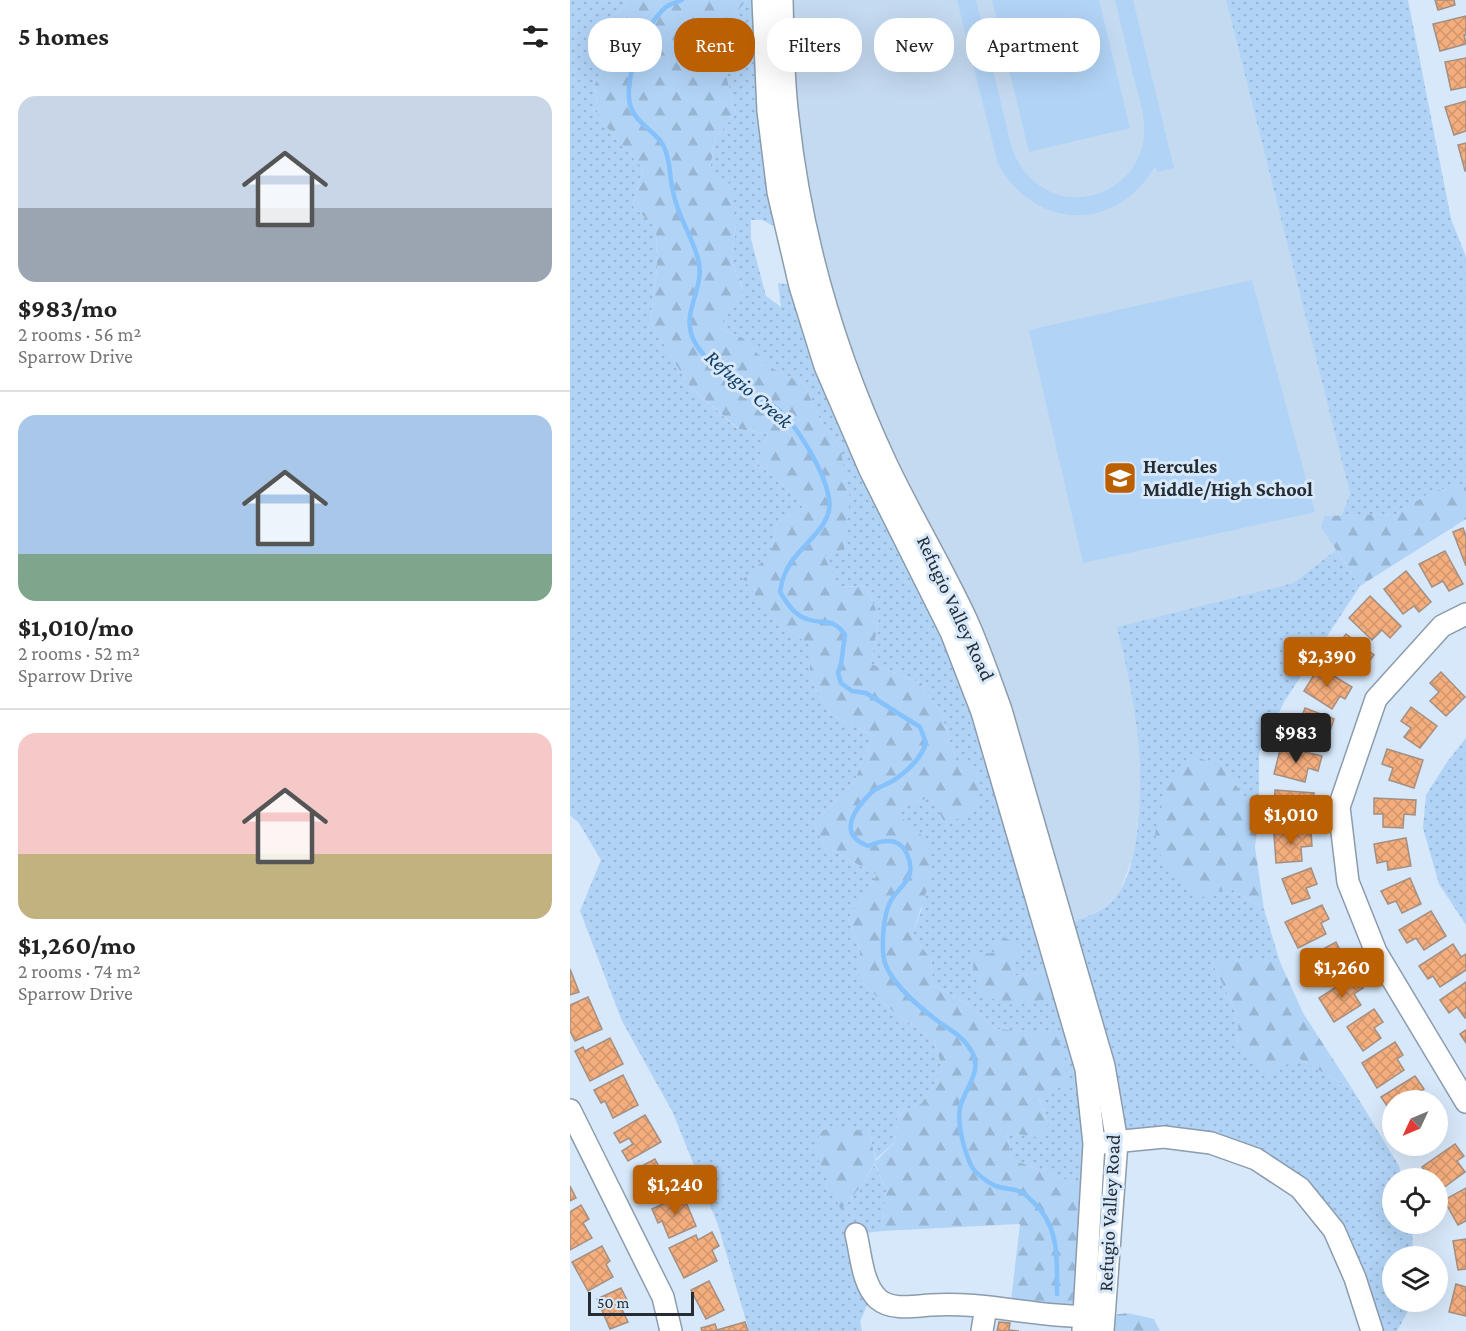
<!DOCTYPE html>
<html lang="en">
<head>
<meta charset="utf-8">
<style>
	body { margin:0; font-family:"Crimson Pro",serif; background:#f6f6f6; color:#222; height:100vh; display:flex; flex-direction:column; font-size:22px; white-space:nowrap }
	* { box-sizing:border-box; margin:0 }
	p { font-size:20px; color:#767676 }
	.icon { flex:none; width:33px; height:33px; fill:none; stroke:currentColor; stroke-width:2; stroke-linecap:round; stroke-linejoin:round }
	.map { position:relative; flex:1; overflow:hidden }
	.side { display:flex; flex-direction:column; background:#fff; width:570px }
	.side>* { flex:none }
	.guide { position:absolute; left:18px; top:18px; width:570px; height:54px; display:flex; gap:12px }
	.needle { width:39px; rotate:226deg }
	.fabs { position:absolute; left:812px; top:1090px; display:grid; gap:12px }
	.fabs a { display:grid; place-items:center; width:66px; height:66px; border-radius:50%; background:#fff; box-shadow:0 6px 24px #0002; font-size:30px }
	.scale { position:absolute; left:18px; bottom:15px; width:106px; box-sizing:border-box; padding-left:6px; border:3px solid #252c33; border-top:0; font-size:16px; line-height:21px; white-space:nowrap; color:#252c33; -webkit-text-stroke:4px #d7e8fa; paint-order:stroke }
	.price { position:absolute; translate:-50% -51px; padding:0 14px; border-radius:6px; background:#ba5f02; color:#fff; font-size:20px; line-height:39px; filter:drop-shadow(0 2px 3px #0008) }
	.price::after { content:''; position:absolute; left:50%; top:36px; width:18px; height:14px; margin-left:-9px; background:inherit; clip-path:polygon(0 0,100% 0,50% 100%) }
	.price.current { background:#222; color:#fff }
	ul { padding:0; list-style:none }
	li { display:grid; align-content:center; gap:12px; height:318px; padding:0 18px }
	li+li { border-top:2px solid #e0e0e0 }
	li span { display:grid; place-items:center; height:186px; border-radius:18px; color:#555 }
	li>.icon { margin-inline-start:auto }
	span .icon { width:108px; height:108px; fill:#fffc; stroke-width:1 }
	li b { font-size:26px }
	h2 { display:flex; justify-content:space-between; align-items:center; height:72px; padding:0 18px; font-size:26px }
	.pill { padding:0 21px; border-radius:24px; background:#fff; box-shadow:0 6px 24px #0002; font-size:21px; line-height:54px }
	.pill.current { background:#ba5f02; color:#fff }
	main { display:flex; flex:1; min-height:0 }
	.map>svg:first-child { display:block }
	.built { fill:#c4daf1 }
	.grass { fill:url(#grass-dots) }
	.forest { fill:url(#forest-firs) }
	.garden { fill:#b1d3f6 }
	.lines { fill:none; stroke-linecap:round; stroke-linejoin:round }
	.stream { stroke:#85c1fb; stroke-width:4.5 }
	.building { fill:url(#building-cross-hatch); stroke:#a38f82; stroke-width:1.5 }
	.minor-casing { stroke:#8b9cac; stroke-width:24 }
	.minor { stroke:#fff; stroke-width:21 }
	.labels { text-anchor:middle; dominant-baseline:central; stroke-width:6; stroke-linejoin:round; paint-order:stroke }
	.poi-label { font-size:20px; font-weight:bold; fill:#252c33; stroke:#d7e8fa; text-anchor:start }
	.street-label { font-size:20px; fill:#252c33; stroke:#d7e8fa }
	.water-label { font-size:21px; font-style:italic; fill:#0f3b60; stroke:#d7e8fa }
</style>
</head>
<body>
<main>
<section class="side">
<h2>5 homes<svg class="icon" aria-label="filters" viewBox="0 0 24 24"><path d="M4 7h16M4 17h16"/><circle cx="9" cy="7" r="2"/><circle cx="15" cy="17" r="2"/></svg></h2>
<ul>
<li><span style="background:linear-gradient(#c9d6e8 60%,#9aa5b1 0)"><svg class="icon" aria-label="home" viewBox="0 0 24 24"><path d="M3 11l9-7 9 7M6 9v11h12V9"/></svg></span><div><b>$983/mo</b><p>2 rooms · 56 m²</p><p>Sparrow Drive</p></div></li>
<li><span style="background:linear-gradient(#a9c7e8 75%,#7fa58c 0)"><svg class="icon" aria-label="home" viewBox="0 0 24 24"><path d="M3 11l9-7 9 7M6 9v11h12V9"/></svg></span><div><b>$1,010/mo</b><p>2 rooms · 52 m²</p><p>Sparrow Drive</p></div></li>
<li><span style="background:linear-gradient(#f6c9c9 65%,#c2b280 0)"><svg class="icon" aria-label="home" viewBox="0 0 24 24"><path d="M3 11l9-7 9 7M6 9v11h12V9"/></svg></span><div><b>$1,260/mo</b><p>2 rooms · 74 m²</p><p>Sparrow Drive</p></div></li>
</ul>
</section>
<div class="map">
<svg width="896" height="1331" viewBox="0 0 896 1331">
	<defs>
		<pattern id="grass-dots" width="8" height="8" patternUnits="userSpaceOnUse" patternTransform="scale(1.5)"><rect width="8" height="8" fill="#b1d3f6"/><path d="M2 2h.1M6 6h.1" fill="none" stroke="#98b5d3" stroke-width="1.8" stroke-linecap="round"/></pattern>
		<pattern id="forest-firs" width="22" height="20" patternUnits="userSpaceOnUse" patternTransform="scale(1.5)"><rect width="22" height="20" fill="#b1d3f6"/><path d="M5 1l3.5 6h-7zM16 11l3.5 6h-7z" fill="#98b5d3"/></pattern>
		<pattern id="building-cross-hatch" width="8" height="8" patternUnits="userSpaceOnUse" patternTransform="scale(1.5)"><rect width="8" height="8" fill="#f4ad7d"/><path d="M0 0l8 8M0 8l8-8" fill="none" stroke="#d1956c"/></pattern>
	</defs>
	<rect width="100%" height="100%" fill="#d7e8fa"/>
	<!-- built -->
	<path class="built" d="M212,0H656L780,494L771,516L766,550L723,583L548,627L568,722L571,763V794L564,854L549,893L539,904L520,916L493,926L250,285Z"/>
	<!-- grass -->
	<g class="grass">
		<path d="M0,0H58L52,10L29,23L40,57L25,84L28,117L73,169L63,206L86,228L87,269L80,322L120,387L168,429L198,434L187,463L236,505L207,523L201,554L204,620L240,645V679L262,715L303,736L284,782L244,823L254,846L307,875L278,919L290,949V981L326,1014L364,1040L372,1068L367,1081L351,1104L328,1114L325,1142L306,1159L299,1132L272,1209L292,1185L305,1164L316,1190L312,1231L287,1234L302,1292L290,1322L292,1331H179L148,1225L103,1113L52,1021L10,911L31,860L9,823L0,815Z"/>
		<path d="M177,0H193L214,219L204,226L192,220H181V239L196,296L211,307L208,283L230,286L381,632L488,971L443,976L423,953L403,973L495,996L516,1069L521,1189L441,1159L437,1132L478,1125L469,1097L487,1035L426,1029L396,1003L363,985L361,959L342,935L352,908L323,811L360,797L378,826L386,760L371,713L351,683L301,664L309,616L295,586L269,587L253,556L270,447L251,422L234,384L199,367L173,338L149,328L173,289L161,261L166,226L140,169L145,139L166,113L153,64L163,16Z"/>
		<path d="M656,0H838L881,219L896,257V486L893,484L861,492L826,514L771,516L780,494Z"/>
		<path d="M766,550L790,586L714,702L689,752V815L652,767L658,887L694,909L710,962H642L669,1018L667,1044L728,1058L783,1090L829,1166L832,1179H822V1224H842L843,1257H822V1302H842V1304L827,1331H802L785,1278L730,1188L641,1143L547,1142L493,926C508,920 525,915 538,905C556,890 563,861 566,839C577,762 565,701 547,627L723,583Z"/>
		<path d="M896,738V925L869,884L853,828L856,795L877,762Z"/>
	</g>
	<!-- forest -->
	<g class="forest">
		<path d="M58,0H177L163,16L177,35L153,64L166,113L145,139L140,169L161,185L166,226L161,261L173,290L149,328L173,338L200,367L234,384L251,422L270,447L280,498L274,549L254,556L269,587L295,586L309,616L301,664L351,683L371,713L386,760L410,768L409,804L377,826L360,797L324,811L357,840L362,875L342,935L361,959L363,985L396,1003L426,1029L486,1034L494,1049L497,1084L469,1098L478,1125L471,1138L437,1132L441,1159L521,1189L513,1317L440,1309L450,1224L312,1231L316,1190L305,1163L292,1185L271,1210L245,1152L250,1131L268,1127L299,1132L306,1161L325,1142L328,1114L351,1104L367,1081L372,1068L364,1040L326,1014L290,981V949L278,919L307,875L254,846L244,823L284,782L303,736L262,715L240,679V645L204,620L173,579L201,554L207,523L236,505L187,463L198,434L169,429L120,387L80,322L87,269L86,228L63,206L73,169L28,117L25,84L40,57L22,46L29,23L52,10Z"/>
		<path d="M894,483L896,486V519L790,586L751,527L755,516L826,514L861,492Z"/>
		<path d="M622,755L652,767L689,815L685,847L694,909L658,887L630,898L593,864L585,834L596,789Z"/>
		<path d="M431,936L450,945L443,976L488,971L495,996L443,1005L414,996L403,973L404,954L423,953Z"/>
		<path d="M642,962H710L733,1013L783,1090L728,1058L699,1075L667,1044L669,1018Z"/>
		<path d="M558,1313L584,1319L590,1331H533V1316Z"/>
	</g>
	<!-- garden -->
	<g class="garden">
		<path d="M387,0H406L441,145C446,160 453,173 466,183C503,213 560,193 572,147C579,122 568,96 562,71C556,47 551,24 545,0H563L604,168L587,172L585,166C547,233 465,231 428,164Z"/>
		<path d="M422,0H529L560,128L459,152Z"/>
		<path d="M682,280L745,512L513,563L459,330Z"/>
	</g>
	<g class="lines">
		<!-- stream -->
		<path class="stream" d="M112,0C107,2 100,4 96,7C74,25 50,85 62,110C69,126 87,132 94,147C101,162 99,176 103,191C107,215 122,236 128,259C137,291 106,314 127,346C138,363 161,380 178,391C186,397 197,401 205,407C227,424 255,472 259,499C264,525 233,543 221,563C214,572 212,581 210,592C217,603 224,615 237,619C254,625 263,617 275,635L271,664L268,673L271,683L282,691L296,693L350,727L356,743C351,758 341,768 327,778C320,784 309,786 302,792C285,808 266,834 298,846C306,843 316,839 325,842C336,846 342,862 340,873C338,883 327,890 322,899C313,912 310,951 316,966C326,988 349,1007 369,1022C382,1031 394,1037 402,1052C413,1072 394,1089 390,1108C387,1123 394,1151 401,1165C404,1173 421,1185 429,1187C436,1189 445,1189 452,1192C455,1194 459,1198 462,1201C490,1226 487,1259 487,1294"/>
	</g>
	<!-- building -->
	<g class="building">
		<path d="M865,0H884L885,5L868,10Z"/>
		<path d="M896,16V35H894L896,44L870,51L863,24Z"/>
		<path d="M896,58V87L881,90L875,62Z"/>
		<path d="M896,101V131L884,135L875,107Z"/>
		<path d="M896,143V171H895L888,145Z"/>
		<path d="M893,528L896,536V566L883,532Z"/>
		<path d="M875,551L893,584L879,591L873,581L862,587L849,564Z"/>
		<path d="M836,571L861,602L849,612L844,606L833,614L814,589Z"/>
		<path d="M800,596L831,626L820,638L812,630L802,640L779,618Z"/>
		<path d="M776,634L804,655L792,671L783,664L778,670L760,656Z"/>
		<path d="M749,667L782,687L775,699L770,696L762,709L734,691Z"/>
		<path d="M871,672L895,697L876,716L860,701L869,692L860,683Z"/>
		<path d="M841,707L867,726L850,748L834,737L841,728L831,721Z"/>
		<path d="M735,708L764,719L759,734L749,731L745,742L725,735Z"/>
		<path d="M711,746L752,756L748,771L738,768L735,782L704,774Z"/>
		<path d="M817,749L853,760L844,788L819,780L823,768L812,764Z"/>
		<path d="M705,790L744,793L743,807H735L734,821L703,819Z"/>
		<path d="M804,798L846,800L845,815L834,814L833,828L813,827V814H804Z"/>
		<path d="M741,831L742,846L731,847L732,861L706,863L704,834Z"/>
		<path d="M836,838L841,866L818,870L817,861L807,863L804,844Z"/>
		<path d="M741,868L747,884L736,888L740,898L722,904L712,879Z"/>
		<path d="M840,878L851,904L832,913L826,901L818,904L811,891Z"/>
		<path d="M752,905L759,919L751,923L756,934L728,948L715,922Z"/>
		<path d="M861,911L876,936L854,950L846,938L837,943L829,930Z"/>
		<path d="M766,942L773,956L764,961L771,973L747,986L733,960Z"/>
		<path d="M883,944L891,957L896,954V970L870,987L863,976L858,979L849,966Z"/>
		<path d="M0,969L9,992L0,995Z"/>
		<path d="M785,975L793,988L784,994L791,1005L764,1022L749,998Z"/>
		<path d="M896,982V1018H895L887,1007L879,1013L870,1000Z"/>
		<path d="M18,997L32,1029L5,1041L0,1031V1005Z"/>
		<path d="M804,1009L813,1022L804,1028L811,1038L793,1051L777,1027Z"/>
		<path d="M896,1030V1043L890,1034Z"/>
		<path d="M40,1038L53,1064L20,1081L5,1051L13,1047L15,1051Z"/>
		<path d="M825,1042L833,1055L827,1059L834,1070L807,1088L792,1063Z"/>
		<path d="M53,1075L68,1105L43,1118L35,1101L31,1103L24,1090Z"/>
		<path d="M845,1076L854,1089L844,1095L848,1101H822V1124L815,1113L820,1110L811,1097Z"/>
		<path d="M75,1115L91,1142L58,1161L52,1151L63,1144L59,1138L50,1143L44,1133Z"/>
		<path d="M885,1144L894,1156L887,1161L895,1172L869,1191L867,1179H861L852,1167Z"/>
		<path d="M85,1159L101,1190L83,1199L68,1168Z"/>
		<path d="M0,1186L6,1198L0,1201Z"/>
		<path d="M896,1188V1221L888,1225L874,1200Z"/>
		<path d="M113,1195L126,1226L99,1238L92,1221L88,1223L82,1209Z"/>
		<path d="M11,1205L19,1219L13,1223L22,1238L0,1250V1212Z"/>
		<path d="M142,1232L149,1246L142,1250L147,1261L114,1278L99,1248L126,1235L128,1240Z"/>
		<path d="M896,1239V1269L888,1270L883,1241Z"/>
		<path d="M32,1246L40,1261L36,1264L43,1277L18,1291L2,1262Z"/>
		<path d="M139,1281L154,1310L136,1319L121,1290Z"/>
		<path d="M886,1284L896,1287V1316L879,1312Z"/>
		<path d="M51,1288L58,1302L50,1305L58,1322L40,1329L27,1299Z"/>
		<path d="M175,1322L178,1331H132L131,1328L145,1324L147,1330Z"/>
		<path d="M429,1322L440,1323L439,1330L449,1331H427Z"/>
	</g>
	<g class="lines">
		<!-- minor casing -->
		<g class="minor-casing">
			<g id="minor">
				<path d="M193,0L198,111L208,192L230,286L255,366L300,470L381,632L412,712L516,1069L524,1144L513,1331"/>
				<path d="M212,0C213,39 213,79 218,118C231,238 265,354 316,463C341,516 372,567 397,621C410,650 420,680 431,710L534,1066L547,1142L533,1331"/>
				<path d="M896,614L872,626L806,699L769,807L778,882L806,952L896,1102"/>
				<path d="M0,1110L93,1297L101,1331"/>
				<path d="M533,1143L594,1137L641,1143L686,1159L730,1188L764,1230L785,1278L802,1331"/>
				<path d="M286,1234C291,1254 292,1284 308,1299C322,1311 345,1306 361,1305C417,1301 471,1319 527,1316"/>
				<path d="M412,1331L416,1307"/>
			</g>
		</g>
		<!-- minor -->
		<use href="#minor" class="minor"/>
	</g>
	<!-- icons -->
	<defs>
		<g id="school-square" transform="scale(1.725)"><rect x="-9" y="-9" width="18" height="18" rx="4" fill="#ba5f02" stroke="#d7e8fa"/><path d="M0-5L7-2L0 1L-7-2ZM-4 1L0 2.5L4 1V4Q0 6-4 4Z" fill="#fff"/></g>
	</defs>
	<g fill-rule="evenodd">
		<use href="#school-square" x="550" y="478"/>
	</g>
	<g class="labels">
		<!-- poi labels -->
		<g class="poi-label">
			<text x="573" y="466">Hercules<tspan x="573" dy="23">Middle/High School</tspan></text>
		</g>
		<!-- street labels -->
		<g class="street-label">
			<text transform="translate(386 608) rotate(65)">Refugio Valley Road</text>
			<text transform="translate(539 1213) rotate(-87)">Refugio Valley Road</text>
		</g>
		<!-- water labels -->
		<g class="water-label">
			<text transform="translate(179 389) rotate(41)">Refugio Creek</text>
		</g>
	</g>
</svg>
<div class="fabs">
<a><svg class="needle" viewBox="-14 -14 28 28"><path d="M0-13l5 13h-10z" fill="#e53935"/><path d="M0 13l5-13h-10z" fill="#767676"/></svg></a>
<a><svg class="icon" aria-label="locate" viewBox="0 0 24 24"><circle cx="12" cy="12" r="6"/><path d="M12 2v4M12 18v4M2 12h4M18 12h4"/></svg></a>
<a><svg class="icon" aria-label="layers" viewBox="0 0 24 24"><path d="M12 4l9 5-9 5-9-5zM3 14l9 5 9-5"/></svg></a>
</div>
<div class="scale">50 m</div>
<b class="price" style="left:757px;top:688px">$2,390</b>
<b class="price current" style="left:726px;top:764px">$983</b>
<b class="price" style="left:721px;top:846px">$1,010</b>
<b class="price" style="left:772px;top:999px">$1,260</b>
<b class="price" style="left:105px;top:1216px">$1,240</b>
<div class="guide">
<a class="pill">Buy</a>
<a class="pill current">Rent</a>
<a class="pill">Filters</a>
<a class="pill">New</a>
<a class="pill">Apartment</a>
</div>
</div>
</main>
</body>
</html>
